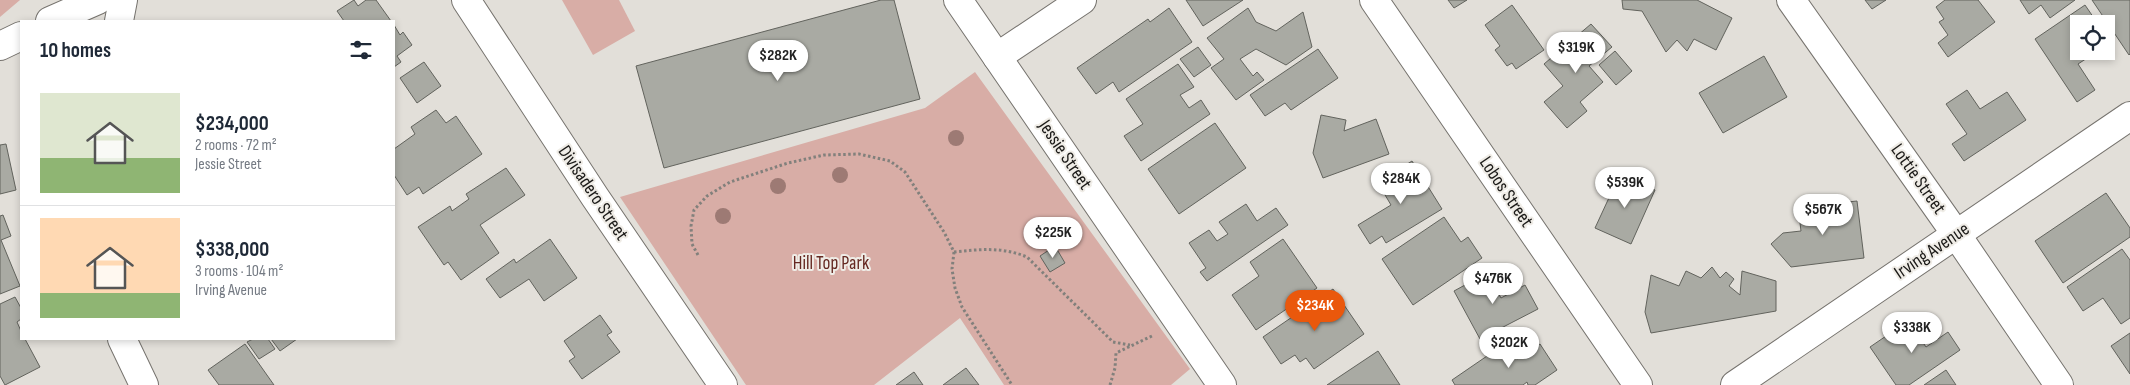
<!DOCTYPE html>
<html lang="en">
<head>
<meta charset="utf-8">
<style>
	body { margin:0; font-family:"Sofia Sans Condensed",sans-serif; background:#f6f6f7; color:#1f2937; height:100vh; display:flex; flex-direction:column; font-size:19px; white-space:nowrap }
	* { box-sizing:border-box; margin:0 }
	p { font-size:16px; color:#747a83 }
	.icon { flex:none; width:28px; height:28px; fill:none; stroke:currentColor; stroke-width:2; stroke-linecap:round; stroke-linejoin:round }
	.map { position:relative; flex:1; overflow:hidden }
	.panel { position:absolute; left:20px; top:20px; width:375px; height:320px; display:flex; flex-direction:column; background:#fff; border-radius:0px; box-shadow:0 2px 8px #0003 }
	.panel>* { flex:none }
	.fabs { position:absolute; left:2070px; top:15px; display:grid; gap:10px }
	.fabs a { display:grid; place-items:center; width:45px; height:45px; border-radius:0px; background:#fff; box-shadow:0 2px 8px #0003; font-size:25px }
	.price { position:absolute; translate:-50% -42px; padding:0 11px; border-radius:18px; background:#fff; color:#222; font-size:16px; line-height:32px; filter:drop-shadow(0 1px 2px #0008) }
	.price::after { content:''; position:absolute; left:50%; top:30px; width:15px; height:11px; margin-left:-8px; background:inherit; clip-path:polygon(0 0,100% 0,50% 100%) }
	.price.selected { background:#ea580c; color:#fff }
	ul { padding:0; list-style:none }
	li { display:flex; align-items:center; gap:15px; height:125px; padding:0 20px }
	li+li { border-top:1px solid #e0e1e3 }
	li span { display:grid; place-items:center; flex:none; width:140px; height:100px; border-radius:0px; color:#555 }
	li>.icon { margin-inline-start:auto }
	span .icon { width:60px; height:60px; fill:#fffc; stroke-width:1 }
	li b { font-size:21px }
	h2 { display:flex; justify-content:space-between; align-items:center; height:60px; padding:0 20px; font-size:21px }
	.map>svg:first-child { display:block }
	.green { fill:#d8ada6 }
	.building { fill:#a9aaa3; stroke:#62635d }
	.lines { fill:none; stroke-linecap:round; stroke-linejoin:round }
	.street-casing { stroke:#76736e; stroke-width:30 }
	.secondary-casing { stroke:#76736e; stroke-width:30 }
	.path { stroke:#82807c; stroke-width:3; stroke-dasharray:2.5 2.5; stroke-linecap:butt }
	.street { stroke:#fff; stroke-width:28 }
	.secondary { stroke:#fff; stroke-width:28 }
	.tree { fill:#9d7a74 }
	.labels { text-anchor:middle; dominant-baseline:central; stroke-width:4; stroke-linejoin:round; paint-order:stroke }
	.street-label { font-size:19px; fill:#1b1a18; stroke:#efece6 }
	.park-label { font-size:19px; fill:#652821; stroke:#efece6 }
</style>
</head>
<body>
<div class="map">
<svg width="2130" height="385" viewBox="0 0 2130 385">
	<rect width="100%" height="100%" fill="#e2dfd9"/>
	<!-- green -->
	<g class="green">
		<path d="M0,0H20L0,17Z"/>
		<path d="M562,0H619L635,31L593,55Z"/>
		<path d="M975,72L1190,369L1171,385H1004L960,318L874,385H746L620,197L925,108Z"/>
	</g>
	<!-- building -->
	<g class="building">
		<path d="M354,0L358,6L366,0H376L391,21H344L337,11Z"/>
		<path d="M881,0H894L920,99L664,168L636,66Z"/>
		<path d="M1186,0H1243L1203,26Z"/>
		<path d="M1448,0H1467L1454,8Z"/>
		<path d="M1622,0H1697L1732,18L1716,50L1694,39L1687,51L1677,40L1666,52L1642,11L1623,9Z"/>
		<path d="M1865,0H1886L1872,9Z"/>
		<path d="M1945,0H1978L1995,22L1948,57L1938,43L1948,35L1939,22L1944,19L1936,7Z"/>
		<path d="M2020,0H2075L2050,18L2041,5L2029,14Z"/>
		<path d="M2092,0H2130V54L2129,55Z"/>
		<path d="M1512,5L1544,50L1516,69L1512,63L1507,66L1495,50L1500,46L1485,25Z"/>
		<path d="M2085,5L2098,24H2079V51H2098L2078,64L2095,90L2077,102L2035,39Z"/>
		<path d="M1169,8L1192,42L1119,92L1113,82L1096,94L1077,68L1148,19L1150,22Z"/>
		<path d="M1248,8L1256,22L1276,31L1303,12L1312,47L1286,65L1256,49L1240,59L1253,76L1257,72L1264,80L1236,100L1211,68L1224,59L1207,38Z"/>
		<path d="M1591,24L1612,47L1589,66L1603,82L1580,102L1587,111L1567,128L1544,102L1563,86L1544,64Z"/>
		<path d="M394,25L400,35L403,32L412,45L397,56L401,62L394,67Z"/>
		<path d="M1198,47L1211,65L1194,77L1180,59Z"/>
		<path d="M1318,49L1338,78L1291,110L1285,103L1265,116L1250,95Z"/>
		<path d="M1615,51L1632,71L1616,85L1599,65Z"/>
		<path d="M1764,56L1787,97L1723,133L1699,93Z"/>
		<path d="M424,62L441,86L417,103L400,78Z"/>
		<path d="M1178,64L1194,87L1180,95L1189,108L1201,100L1210,114L1141,161L1124,136L1143,124L1126,99Z"/>
		<path d="M1967,90L1980,109L2007,92L2026,120L1964,161L1952,144L1967,134L1946,104Z"/>
		<path d="M436,110L446,123L456,116L482,154L423,194L419,187L407,195L394,175V149L415,134L411,127Z"/>
		<path d="M1321,115L1346,120L1344,131L1376,119L1389,154L1323,178L1313,153Z"/>
		<path d="M1215,123L1246,168L1179,214L1148,169Z"/>
		<path d="M6,144L16,190L0,194V145Z"/>
		<path d="M1412,161L1442,209L1386,243L1382,236L1370,244L1358,225L1391,205L1378,183Z"/>
		<path d="M506,168L525,195L480,225L499,253L461,280L448,262L444,265L418,227L450,206L452,211L469,199L466,194Z"/>
		<path d="M1620,174L1655,190L1631,244L1595,228Z"/>
		<path d="M2106,193L2130,228V237L2063,283L2035,241Z"/>
		<path d="M1857,201L1864,258L1791,267L1771,244L1783,233L1801,231L1798,207Z"/>
		<path d="M1246,204L1257,221L1276,208L1288,225L1207,281L1200,272L1206,268L1189,243L1209,230L1217,241L1228,234L1219,222Z"/>
		<path d="M3,215L11,236L1,240L20,286L0,294V216Z"/>
		<path d="M1444,217L1461,242L1468,237L1482,258L1413,305L1382,259Z"/>
		<path d="M550,239L577,278L544,301L529,279L500,298L486,279L514,259L516,263Z"/>
		<path d="M1283,239L1317,288L1256,330L1232,295L1259,276L1250,262Z"/>
		<path d="M1055,246L1065,263L1050,272L1040,256Z"/>
		<path d="M2122,249L2130,260V318L2121,324L2103,298L2083,311L2067,287Z"/>
		<path d="M1712,267L1720,278L1726,272L1734,279L1729,286L1740,295L1742,271L1776,281V311L1651,333L1645,312L1651,275L1679,286L1686,271L1701,278Z"/>
		<path d="M1487,273L1501,298L1525,285L1538,309L1480,339L1454,291Z"/>
		<path d="M1333,289L1364,334L1314,369L1306,358L1300,362L1295,355L1281,364L1263,337Z"/>
		<path d="M15,297L21,308V319L17,322L21,331V339H25L40,367L5,385L0,376V304Z"/>
		<path d="M600,315L612,332L607,335L620,352L582,379L569,361L575,357L564,341Z"/>
		<path d="M1908,321L1926,347L1948,332L1960,350L1909,385H1896L1870,347Z"/>
		<path d="M2130,333V374L2111,346Z"/>
		<path d="M253,339H268L275,349L259,359L247,342Z"/>
		<path d="M271,339H297L280,351Z"/>
		<path d="M1506,343L1517,359L1540,344L1557,370L1535,385H1528L1527,382L1523,385H1455L1452,380Z"/>
		<path d="M245,344L274,385H219L208,370Z"/>
		<path d="M1378,351L1400,385H1327Z"/>
		<path d="M966,368L979,385H943Z"/>
		<path d="M1946,370L1956,385H1924Z"/>
		<path d="M914,372L923,385H896Z"/>
	</g>
	<g class="lines">
		<!-- street casing -->
		<g class="street-casing">
			<g id="street">
				<path d="M466,0L595,197L723,385"/>
				<path d="M958,0L1222,385"/>
				<path d="M1374,0L1638,385"/>
				<path d="M1791,0L1956,234L2059,385"/>
				<path d="M119,21L123,0"/>
				<path d="M997,57L1082,0"/>
				<path d="M122,339L144,385"/>
				<path d="M1735,385L2130,116"/>
			</g>
		</g>
		<!-- secondary casing -->
		<g class="secondary-casing">
			<g id="secondary">
				<path d="M50,21L98,0"/>
				<path d="M0,46L21,36"/>
			</g>
		</g>
		<!-- path -->
		<g class="path">
			<path d="M954,252C980,249 1003,247 1027,257L1113,342L1130,345"/>
			<path d="M698,255L692,244L691,226L694,210L707,196L730,182L788,163L824,155L859,154L890,161L905,172L944,232L954,252L952,269L955,288L962,307L1012,385"/>
			<path d="M1110,385L1115,368L1116,353L1154,335"/>
		</g>
		<!-- street -->
		<use href="#street" class="street"/>
		<!-- secondary -->
		<use href="#secondary" class="secondary"/>
	</g>
	<!-- trees -->
	<g class="tree">
		<circle cx="956" cy="138" r="8"/>
		<circle cx="840" cy="175" r="8"/>
		<circle cx="778" cy="186" r="8"/>
		<circle cx="723" cy="216" r="8"/>
	</g>
	<g class="labels">
		<!-- street labels -->
		<g class="street-label">
			<text transform="translate(1065 155) rotate(56)">Jessie Street</text>
			<text transform="translate(1918 179) rotate(55)">Lottie Street</text>
			<text transform="translate(1506 192) rotate(56)">Lobos Street</text>
			<text transform="translate(593 193) rotate(56)">Divisadero Street</text>
			<text transform="translate(1932 251) rotate(-34)">Irving Avenue</text>
		</g>
		<!-- park labels -->
		<g class="park-label">
			<text x="831" y="263">Hill Top Park</text>
		</g>
	</g>
</svg>
<div class="fabs">
<a><svg class="icon" aria-label="locate" viewBox="0 0 24 24"><circle cx="12" cy="12" r="6"/><path d="M12 2v4M12 18v4M2 12h4M18 12h4"/></svg></a>
</div>
<b class="price" style="left:1576px;top:74px">$319K</b>
<b class="price" style="left:778px;top:82px">$282K</b>
<b class="price" style="left:1401px;top:205px">$284K</b>
<b class="price" style="left:1625px;top:209px">$539K</b>
<b class="price" style="left:1823px;top:236px">$567K</b>
<b class="price" style="left:1053px;top:259px">$225K</b>
<b class="price" style="left:1493px;top:305px">$476K</b>
<b class="price selected" style="left:1315px;top:332px">$234K</b>
<b class="price" style="left:1912px;top:354px">$338K</b>
<b class="price" style="left:1509px;top:369px">$202K</b>
<section class="panel">
<h2>10 homes<svg class="icon" aria-label="filters" viewBox="0 0 24 24"><path d="M4 7h16M4 17h16"/><circle cx="9" cy="7" r="2"/><circle cx="15" cy="17" r="2"/></svg></h2>
<ul>
<li><span style="background:linear-gradient(#dfe7d0 65%,#8fb573 0)"><svg class="icon" aria-label="home" viewBox="0 0 24 24"><path d="M3 11l9-7 9 7M6 9v11h12V9"/></svg></span><div><b>$234,000</b><p>2 rooms · 72 m²</p><p>Jessie Street</p></div></li>
<li><span style="background:linear-gradient(#ffd9b3 75%,#8fb573 0)"><svg class="icon" aria-label="home" viewBox="0 0 24 24"><path d="M3 11l9-7 9 7M6 9v11h12V9"/></svg></span><div><b>$338,000</b><p>3 rooms · 104 m²</p><p>Irving Avenue</p></div></li>
</ul>
</section>
</div>
</body>
</html>
